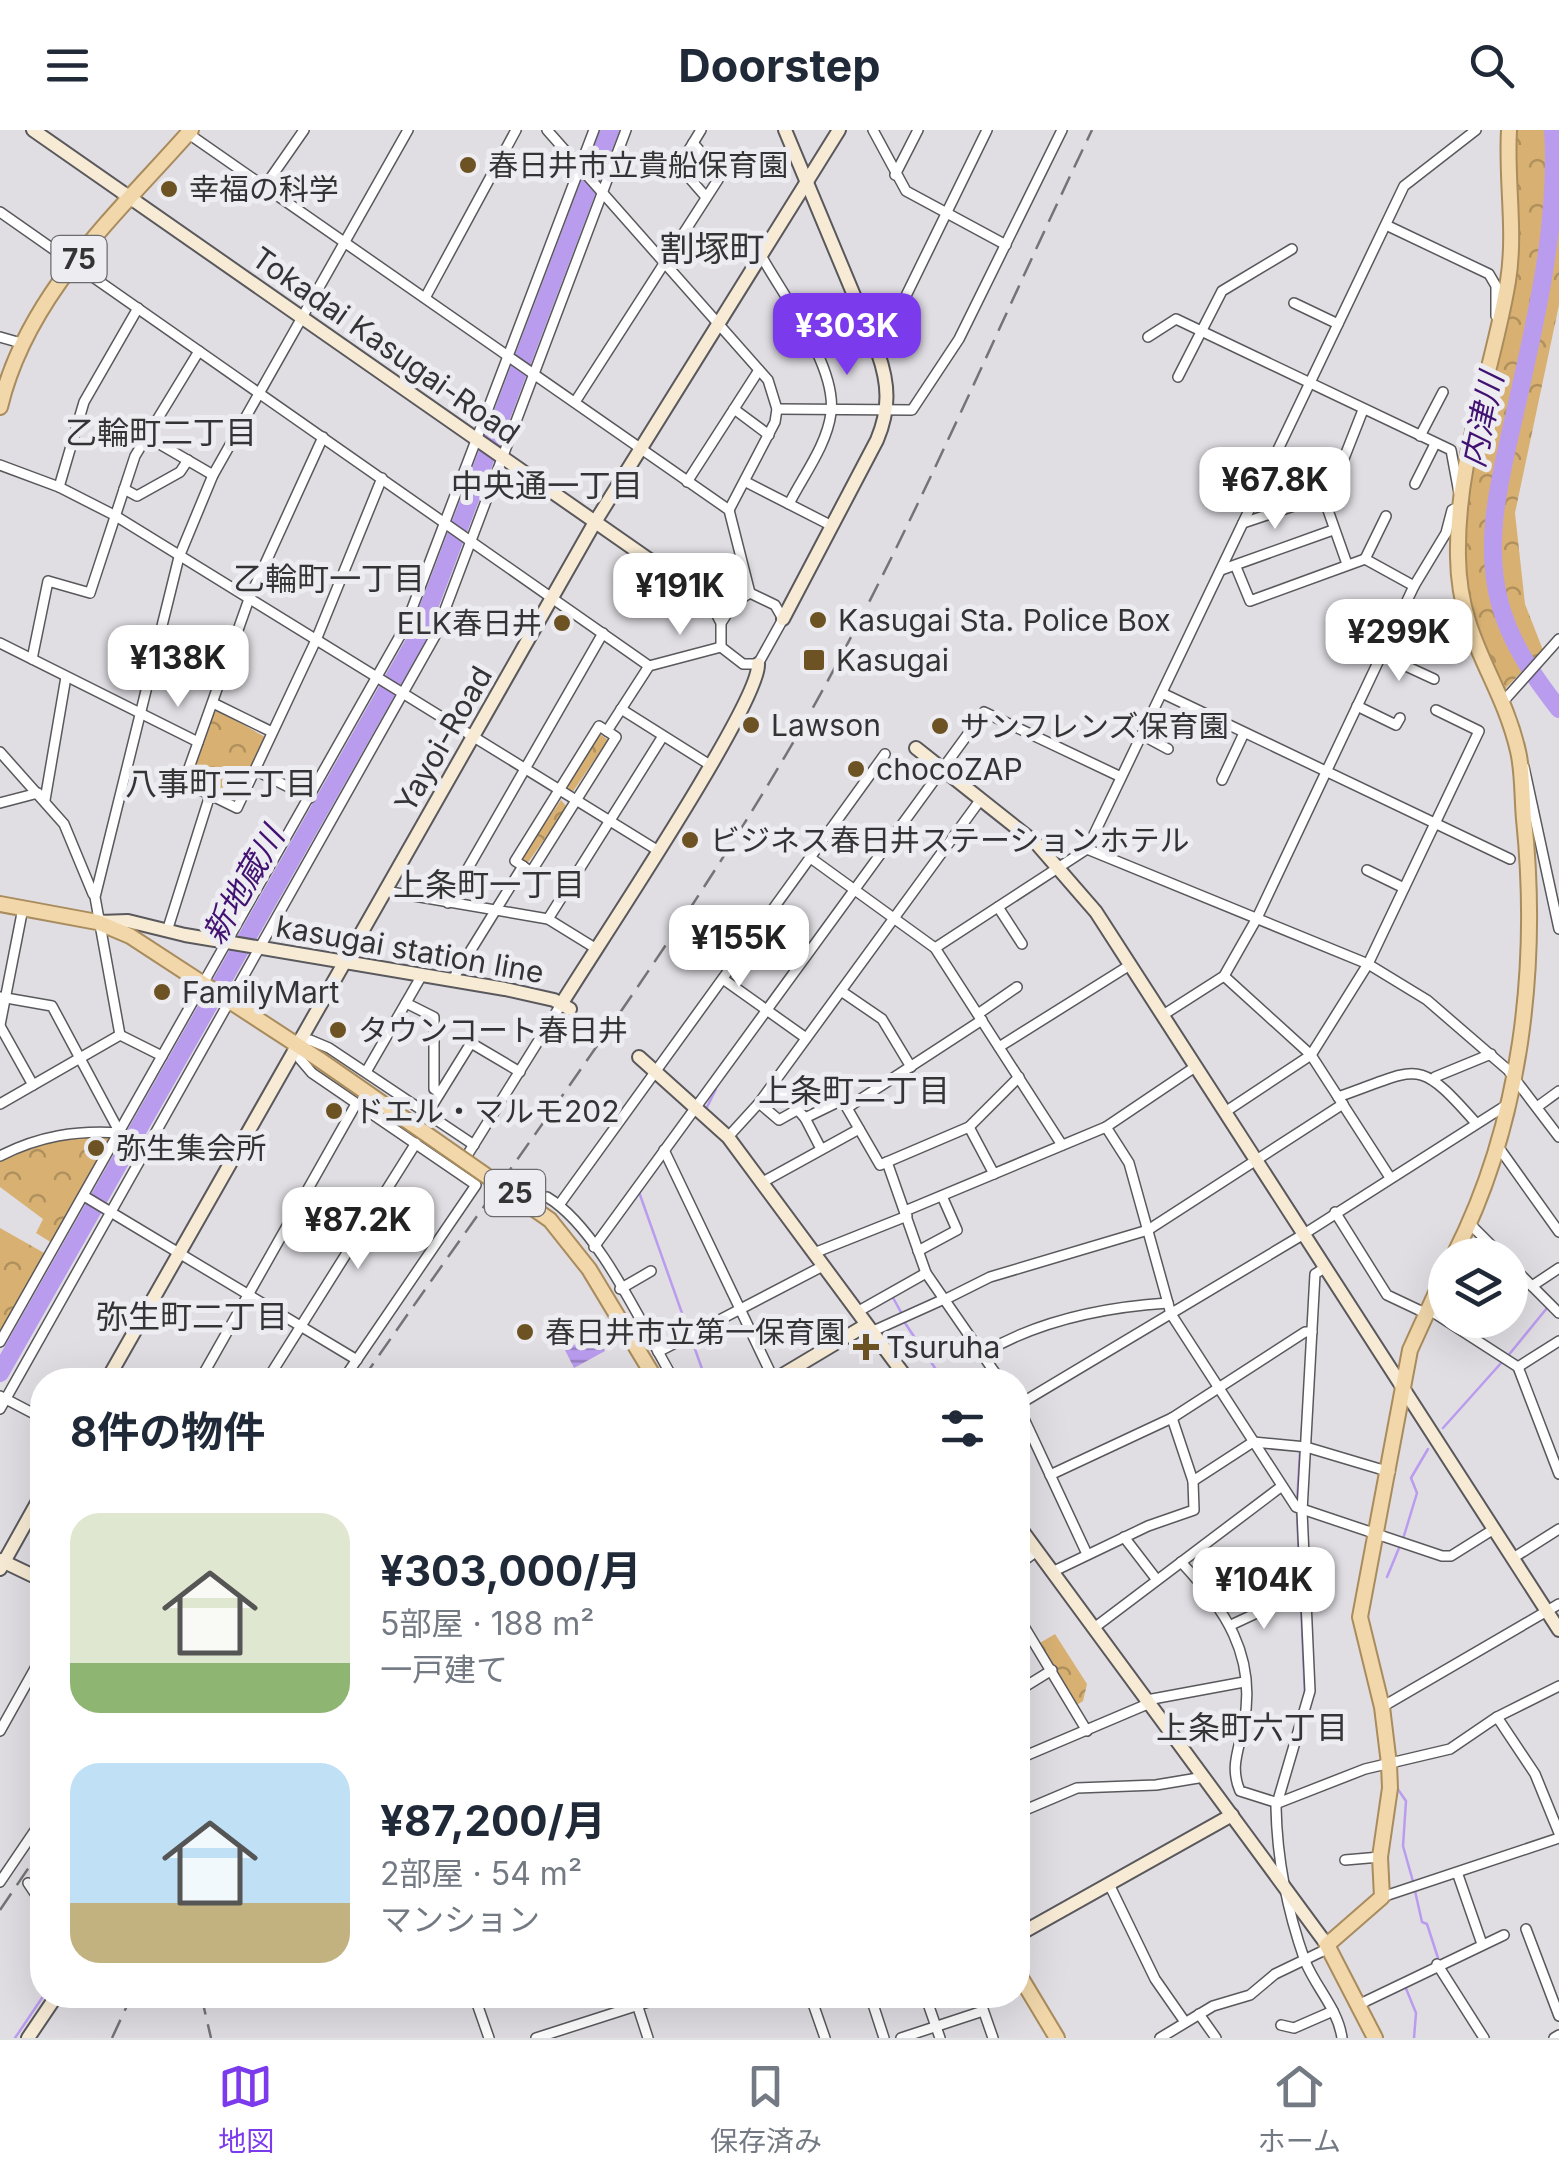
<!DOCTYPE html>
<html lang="ja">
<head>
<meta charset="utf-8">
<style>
	body { margin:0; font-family:Inter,"Noto Sans JP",sans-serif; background:#f6f6f7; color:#1f2937; height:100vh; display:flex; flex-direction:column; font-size:38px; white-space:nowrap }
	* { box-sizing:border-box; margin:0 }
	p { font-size:32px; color:#747a83 }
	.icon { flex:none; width:55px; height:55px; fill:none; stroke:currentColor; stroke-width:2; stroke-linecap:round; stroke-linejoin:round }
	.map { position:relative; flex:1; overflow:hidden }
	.panel { position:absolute; left:30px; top:1238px; width:1000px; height:640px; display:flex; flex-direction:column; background:#fff; border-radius:40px; box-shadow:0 10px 40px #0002 }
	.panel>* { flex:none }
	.tools { position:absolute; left:1428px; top:1108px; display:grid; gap:20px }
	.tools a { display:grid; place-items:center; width:100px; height:100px; border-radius:50%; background:#fff; box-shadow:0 10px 40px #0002; font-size:50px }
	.price { position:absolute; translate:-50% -85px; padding:0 22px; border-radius:20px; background:#fff; color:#222; font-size:32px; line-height:65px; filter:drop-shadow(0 2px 5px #0008) }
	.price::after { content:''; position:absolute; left:50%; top:60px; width:30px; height:22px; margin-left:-15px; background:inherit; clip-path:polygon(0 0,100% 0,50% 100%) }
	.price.active { background:#7c3aed; color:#fff }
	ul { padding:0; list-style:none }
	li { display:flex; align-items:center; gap:30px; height:250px; padding:0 40px }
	li span { display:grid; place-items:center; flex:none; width:280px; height:200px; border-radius:30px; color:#555 }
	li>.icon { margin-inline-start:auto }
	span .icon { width:120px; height:120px; fill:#fffc; stroke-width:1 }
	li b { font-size:42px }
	h2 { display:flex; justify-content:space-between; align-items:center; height:120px; padding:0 40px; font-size:42px }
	header { display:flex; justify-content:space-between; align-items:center; height:130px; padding:0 40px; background:#fff; font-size:45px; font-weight:700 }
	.tabs { display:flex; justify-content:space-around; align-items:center; height:140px; border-top:2px solid #e0e1e3; background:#fff; font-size:28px; color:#747a83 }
	.tabs a { display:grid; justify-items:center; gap:5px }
	.tabs .active { color:#7c3aed }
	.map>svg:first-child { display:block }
	.forest { fill:url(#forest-crowns) }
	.water { fill:url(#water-rules) }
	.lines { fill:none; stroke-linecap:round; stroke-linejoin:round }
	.stream { stroke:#ba9cef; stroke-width:2.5 }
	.river { stroke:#ba9cef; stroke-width:18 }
	.street-casing { stroke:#59585c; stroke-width:12 }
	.secondary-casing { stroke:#59585c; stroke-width:16 }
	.primary-casing { stroke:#a98c5d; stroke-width:18 }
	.street { stroke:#fff; stroke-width:9 }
	.secondary { stroke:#f8ebd5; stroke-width:12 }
	.primary { stroke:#f1d7aa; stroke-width:14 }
	.rail { stroke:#747477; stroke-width:2.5; stroke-dasharray:20 10; stroke-linecap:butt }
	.primary-bridge-casing { stroke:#a98c5d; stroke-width:18; stroke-linecap:butt }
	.primary-bridge { stroke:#f1d7aa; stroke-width:14 }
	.poi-dot { fill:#6d5324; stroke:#edecf0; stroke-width:4 }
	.labels { text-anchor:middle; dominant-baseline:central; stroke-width:10; stroke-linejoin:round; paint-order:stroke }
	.shield { fill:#edecf0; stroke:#6c6b6e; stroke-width:2.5 }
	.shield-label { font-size:28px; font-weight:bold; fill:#343436 }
	.poi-label { font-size:30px; fill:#343436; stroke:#edecf0; text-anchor:start }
	.street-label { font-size:30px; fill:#343436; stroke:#edecf0 }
	.water-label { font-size:32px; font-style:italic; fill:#421273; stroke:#edecf0 }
	.neighbourhood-label { font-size:32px; fill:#343436; stroke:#edecf0 }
	.quarter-label { font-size:35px; fill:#343436; stroke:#edecf0 }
</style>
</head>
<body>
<header><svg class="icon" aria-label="menu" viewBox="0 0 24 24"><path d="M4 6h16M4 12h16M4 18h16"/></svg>Doorstep<svg class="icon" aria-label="search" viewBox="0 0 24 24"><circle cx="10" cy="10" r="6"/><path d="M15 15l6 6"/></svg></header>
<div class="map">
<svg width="1559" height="1908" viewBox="0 0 1559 1908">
	<defs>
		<pattern id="forest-crowns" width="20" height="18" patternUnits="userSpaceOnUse" patternTransform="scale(2.5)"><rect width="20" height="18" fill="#d8b172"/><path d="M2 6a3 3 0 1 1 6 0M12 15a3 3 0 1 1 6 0" fill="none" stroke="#b0915e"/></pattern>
		<pattern id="water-rules" width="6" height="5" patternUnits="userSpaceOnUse" patternTransform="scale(2.5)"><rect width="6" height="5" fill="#ba9cef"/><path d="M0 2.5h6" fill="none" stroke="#9880c2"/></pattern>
	</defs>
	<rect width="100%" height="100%" fill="#e0dee3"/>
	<!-- forest -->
	<g class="forest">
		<path d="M1510,0H1559V175L1515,383L1525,474L1543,520L1501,563L1477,513L1463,458L1464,365L1506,181Z"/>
		<path d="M218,580L265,607L236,669L231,671L191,647L214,582Z"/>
		<path d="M599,603L608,610L572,663L566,655Z"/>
		<path d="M561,670L567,677L527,734L522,727Z"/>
		<path d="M109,1006L111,1010L52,1113L36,1103L43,1089L0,1057V1031L56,1009Z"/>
		<path d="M0,1098L46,1124L0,1204Z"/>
		<path d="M1055,1504L1087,1554L1083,1571L1075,1576L1038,1514Z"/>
	</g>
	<!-- water -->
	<path class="water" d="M595,1204L605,1221L574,1238L565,1220Z"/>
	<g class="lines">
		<!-- stream -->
		<g class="stream">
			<path d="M1552,88L1559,89"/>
			<path d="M1501,971L1506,955"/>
			<path d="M707,977L716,959"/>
			<path d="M639,1062L688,1200"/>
			<path d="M892,1166L902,1184"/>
			<path d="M905,1193L943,1250"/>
			<path d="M691,1208L706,1250"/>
			<path d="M1507,1227L1547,1178"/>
			<path d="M1443,1298L1502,1232"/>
			<path d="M1301,1314L1305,1252"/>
			<path d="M1297,1373L1300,1321"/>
			<path d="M1297,1382L1305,1566"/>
			<path d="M1403,1409L1417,1363L1411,1348L1428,1319"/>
			<path d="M1387,1447L1399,1418"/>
			<path d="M1397,1658L1406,1671L1403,1716L1414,1755"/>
			<path d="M1272,1682L1276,1728"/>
			<path d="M1415,1761L1422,1792L1427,1794L1438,1828"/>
			<path d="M1405,1856L1416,1883L1414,1908"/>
			<path d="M15,1908L44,1865"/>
		</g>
		<!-- river -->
		<g class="river">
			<path d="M1553,0C1559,93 1536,189 1516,278C1502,342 1482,408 1500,474C1511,514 1534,547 1559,579"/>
			<path d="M0,1243L418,506L610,0"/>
		</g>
		<!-- street casing -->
		<g class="street-casing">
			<g id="street">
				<path d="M547,0L768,250L777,279L775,292L729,380"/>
				<path d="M701,0L679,36L706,67"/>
				<path d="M873,0L906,61L1006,115"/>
				<path d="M186,2L729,380L750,463"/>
				<path d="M895,45L918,0"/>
				<path d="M265,56L304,0"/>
				<path d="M0,82L649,536"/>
				<path d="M1386,95L1489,144L1496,156V186"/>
				<path d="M763,129C785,168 837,237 831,283C827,315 803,346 789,374"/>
				<path d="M425,168L516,0"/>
				<path d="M1294,173L1338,194"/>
				<path d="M0,207L21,213"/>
				<path d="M1148,207L1176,189L1451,320L1459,363"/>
				<path d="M878,223L987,0"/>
				<path d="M1178,247L1222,161L1292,119"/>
				<path d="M575,272L721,45L693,13"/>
				<path d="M734,279L769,305"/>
				<path d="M777,279L912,280L959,209L1062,0"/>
				<path d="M146,306L213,345"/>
				<path d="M1420,306L1443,262"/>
				<path d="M323,307L249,469L184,652L237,678L316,510L382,348"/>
				<path d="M0,335L59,357L114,385L657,720"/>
				<path d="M687,352L759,240"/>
				<path d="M746,352L832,396"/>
				<path d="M1415,354L1435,314"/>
				<path d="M59,357L84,272L138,178"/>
				<path d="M124,359L137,366L180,342L188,330"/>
				<path d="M1323,366L1347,434"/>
				<path d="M1243,393L1330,364L1363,280"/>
				<path d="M1365,429L1386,386"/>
				<path d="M1236,437L1250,471L1365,429L1414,456"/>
				<path d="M1221,440L1333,400"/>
				<path d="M721,493L734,473L750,463L775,475L783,489L758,534H743L721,517V493L710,472L734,473"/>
				<path d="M0,513L198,612"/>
				<path d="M1382,525L1434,549"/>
				<path d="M32,529L48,451L90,463L135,326L199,221"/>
				<path d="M1162,563L1510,729"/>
				<path d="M213,573L272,602"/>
				<path d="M1501,574L1559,509"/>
				<path d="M1357,576L1396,595L1400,588"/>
				<path d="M621,579L710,635"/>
				<path d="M607,601L649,536L721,517"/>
				<path d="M1142,605L1168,619"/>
				<path d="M0,622L64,694L93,764"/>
				<path d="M1524,637L1559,799"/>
				<path d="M255,640L310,668"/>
				<path d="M1222,650L1244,603"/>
				<path d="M45,670L66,547"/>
				<path d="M0,673L38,663"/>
				<path d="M1087,719L1368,834L1427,870L1508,940L1559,1007"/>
				<path d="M812,729L935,818L1062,1015"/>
				<path d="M523,736L531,742L616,607L607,601"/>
				<path d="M1367,740L1404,758"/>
				<path d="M385,761L548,789L595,818"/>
				<path d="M448,773L603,503"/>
				<path d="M998,777L1022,814"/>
				<path d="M548,789L663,606"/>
				<path d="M168,798L210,665"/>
				<path d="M935,818L1087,719L1404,56L1476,0"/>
				<path d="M1224,846L1311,925L1389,1046"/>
				<path d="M453,849L523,736L515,731L599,596L607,601"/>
				<path d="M723,849L806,908"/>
				<path d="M841,861L882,889L911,937"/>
				<path d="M0,867L52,876L120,1003C76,1000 39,1006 0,1026"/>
				<path d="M406,873L434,887V959L440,962"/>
				<path d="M978,884L1017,857"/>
				<path d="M1163,885L1224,846L1257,788L1414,456L1446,403L1452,380L1459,377"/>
				<path d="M982,890L847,978L880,1035L887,1032L926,1143L1000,1250"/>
				<path d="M0,895L23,778"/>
				<path d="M0,896L33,955"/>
				<path d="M120,905L95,767L179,427L213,345L408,0"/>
				<path d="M120,905L162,926"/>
				<path d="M999,917L1130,835"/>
				<path d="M366,942L422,845"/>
				<path d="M1435,947L1491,924"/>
				<path d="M774,953L805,988L820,1017"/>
				<path d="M1338,967C1419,939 1416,925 1475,992"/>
				<path d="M759,973L779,990L795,981"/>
				<path d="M0,974L120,905"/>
				<path d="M1537,977L1559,961"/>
				<path d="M1225,982L1311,925L1368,834L1479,601L1436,580"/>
				<path d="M427,984L471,913L520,942"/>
				<path d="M805,988L840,971L849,977"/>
				<path d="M969,997L994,1044"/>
				<path d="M1106,997L1129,1033L1171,1184L1296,1377L1442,1426H1451L1494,1399"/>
				<path d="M728,1007L759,973L981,669"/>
				<path d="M1497,1015L1559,1102"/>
				<path d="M664,1020L774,1250"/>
				<path d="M463,1032L562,873"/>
				<path d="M887,1032L969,997L1019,947"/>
				<path d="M761,1053L859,999"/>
				<path d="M84,1066L357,1230"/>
				<path d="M547,1067C599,1098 643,1198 674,1250"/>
				<path d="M559,1075L885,624"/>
				<path d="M905,1081L1106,997L1195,937"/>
				<path d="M1335,1082L1387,1165L1423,1182"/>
				<path d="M1470,1094L1501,1125"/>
				<path d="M594,1117L984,582L1121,647"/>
				<path d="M918,1121L957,1100L942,1066"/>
				<path d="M814,1123L907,1086"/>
				<path d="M1510,1134L1559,1183"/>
				<path d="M1326,1137L1315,1144L1302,1381L1310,1561L1276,1677C1277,1728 1288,1783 1305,1831C1316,1858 1338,1879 1342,1908"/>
				<path d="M1532,1156L1559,1138"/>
				<path d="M620,1159L651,1141"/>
				<path d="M946,1169L990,1147L1148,1100L1343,974"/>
				<path d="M1428,1179L1518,1237L1559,1344"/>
				<path d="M857,1182L926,1143"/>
				<path d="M871,1202L942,1170"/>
				<path d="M0,1212L405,497L594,0"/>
				<path d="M658,1222L823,1136"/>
				<path d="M982,1224C1037,1191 1105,1177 1168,1173"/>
				<path d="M796,1237L806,1250"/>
				<path d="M1518,1237L1559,1211"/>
				<path d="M200,1250L356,974"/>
				<path d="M267,1250L416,1013"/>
				<path d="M343,1250L476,1055L312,943L300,929L298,915L310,910L329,918L474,1015"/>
				<path d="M0,1266L42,1288"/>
				<path d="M1018,1275L1304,1104L1505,976"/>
				<path d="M1018,1276L1087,1424"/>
				<path d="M0,1279L435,506L626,0"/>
				<path d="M1050,1345L1172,1288L1305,1202H1312"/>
				<path d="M1193,1351L1253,1312L1306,1317L1390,1342"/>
				<path d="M1124,1407L1157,1450"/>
				<path d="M1513,1428L1559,1399"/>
				<path d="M1181,1432C1224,1478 1257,1525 1244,1593C1240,1618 1229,1636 1240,1661L1278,1673L1365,1639L1450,1619L1497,1587L1559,1556"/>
				<path d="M1018,1435L1037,1421"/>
				<path d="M1052,1442L1148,1396L1194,1380L1193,1351L1172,1288"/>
				<path d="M1219,1472L1239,1461"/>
				<path d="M1231,1495L1276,1474"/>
				<path d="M1018,1496L1025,1498L1087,1601"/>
				<path d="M1094,1498L1282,1356"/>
				<path d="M1018,1561L1052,1540"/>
				<path d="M1147,1570L1244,1552"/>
				<path d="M1382,1577L1559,1474"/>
				<path d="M1497,1587L1535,1644L1559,1703"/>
				<path d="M0,1601L42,1526"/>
				<path d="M1018,1629L1150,1573"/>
				<path d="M1018,1683L1077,1658L1156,1655L1204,1647"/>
				<path d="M1345,1730L1380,1727"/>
				<path d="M1458,1745L1482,1814"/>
				<path d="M0,1752L42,1690"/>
				<path d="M28,1753L42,1774"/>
				<path d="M1109,1754L1155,1849L1185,1892"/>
				<path d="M1382,1767L1559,1708"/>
				<path d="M1526,1799L1559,1886"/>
				<path d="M1437,1834L1484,1908"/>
				<path d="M474,1865L489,1908"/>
				<path d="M634,1865L648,1908"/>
				<path d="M810,1865L825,1908"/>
				<path d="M870,1865L884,1908"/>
				<path d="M925,1865L940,1908"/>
				<path d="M978,1865L993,1908"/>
				<path d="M1360,1874L1504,1805"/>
				<path d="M1199,1884L1216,1908"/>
				<path d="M1281,1895L1294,1898L1333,1881"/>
				<path d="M536,1908L670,1865"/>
				<path d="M901,1908L983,1881"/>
				<path d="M1160,1908L1213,1876L1250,1865L1275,1844L1329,1818"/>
				<path d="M1554,1908L1559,1905"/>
			</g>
		</g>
		<!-- secondary casing -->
		<g class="secondary-casing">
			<g id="secondary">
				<path d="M33,0L710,472"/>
				<path d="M783,489L877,310C890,279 889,254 878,223L785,0"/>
				<path d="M916,618L1037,714L1096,782L1559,1500"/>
				<path d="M99,792L128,791L185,805L505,859L554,870L570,879"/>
				<path d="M562,873C593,822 761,572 758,534"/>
				<path d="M639,927L728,1007L908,1250"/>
				<path d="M107,1250L595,392L839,0"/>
				<path d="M774,1250L866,1195"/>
				<path d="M1018,1395L1327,1815"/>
				<path d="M0,1430L42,1450"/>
				<path d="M0,1439L42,1364"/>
				<path d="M1018,1805L1232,1685"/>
				<path d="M28,1908L57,1865"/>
			</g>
		</g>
		<!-- primary casing -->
		<g class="primary-casing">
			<g id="primary">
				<path d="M0,277C27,164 117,84 191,0"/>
				<path d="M0,774L97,792L130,806L320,930"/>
				<path d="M1454,1125C1522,992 1539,835 1524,689C1522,667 1523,642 1518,621C1501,548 1459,510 1458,427C1456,327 1492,247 1508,151C1516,101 1506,51 1509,0"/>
				<path d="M1018,1843L1057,1908"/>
				<path d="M1375,1908L1327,1815L1382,1767L1380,1727L1390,1658L1389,1634L1382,1577L1360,1487L1410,1220L1445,1143"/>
			</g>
		</g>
		<!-- street -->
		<use href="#street" class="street"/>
		<!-- secondary -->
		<use href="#secondary" class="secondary"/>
		<!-- primary -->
		<use href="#primary" class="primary"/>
		<!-- rail -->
		<g class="rail">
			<path d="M362,1250C508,1038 664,834 794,611C907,415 994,204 1092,0"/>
			<path d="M0,1780L42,1718"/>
			<path d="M201,1865L211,1908"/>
			<path d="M112,1908L132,1865"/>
		</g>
		<!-- primary-bridge casing -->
		<g class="primary-bridge-casing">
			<path id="primary-bridge" d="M320,930L550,1090L589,1139L656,1250"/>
		</g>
		<!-- primary-bridge -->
		<use href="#primary-bridge" class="primary-bridge"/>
	</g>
	<!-- markers -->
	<g class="poi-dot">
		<circle cx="468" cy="35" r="10"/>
		<circle cx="169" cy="59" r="10"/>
		<circle cx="818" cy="490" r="10"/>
		<circle cx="562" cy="493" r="10"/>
		<rect x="802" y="518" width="24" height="24" rx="5"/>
		<circle cx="751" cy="595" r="10"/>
		<circle cx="940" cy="596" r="10"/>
		<circle cx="856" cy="639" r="10"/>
		<circle cx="690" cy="710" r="10"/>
		<circle cx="162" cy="862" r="10"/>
		<circle cx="338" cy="900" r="10"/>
		<circle cx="334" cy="981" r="10"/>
		<circle cx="96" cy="1018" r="10"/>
		<circle cx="525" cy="1202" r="10"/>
		<path d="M861 1202h10v10h10v10h-10v10h-10v-10h-10v-10h10z"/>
	</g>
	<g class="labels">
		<!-- shield labels -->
		<g class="shield">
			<rect x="51.5" y="106" width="55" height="46" rx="8"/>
			<rect x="485" y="1040" width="60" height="46" rx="8"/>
		</g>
		<g class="shield-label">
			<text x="79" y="129">75</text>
			<text x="515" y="1063">25</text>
		</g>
		<!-- poi labels -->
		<g class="poi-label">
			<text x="488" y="35">春日井市立貴船保育園</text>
			<text x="189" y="59">幸福の科学</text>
			<text x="838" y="490">Kasugai Sta. Police Box</text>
			<text x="542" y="493" text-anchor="end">ELK春日井</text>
			<text x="836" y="530">Kasugai</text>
			<text x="771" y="595">Lawson</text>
			<text x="960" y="596">サンフレンズ保育園</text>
			<text x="876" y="639">chocoZAP</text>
			<text x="710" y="710">ビジネス春日井ステーションホテル</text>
			<text x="182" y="862">FamilyMart</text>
			<text x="358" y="900">タウンコート春日井</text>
			<text x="354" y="981">ドエル・マルモ202</text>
			<text x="116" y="1018">弥生集会所</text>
			<text x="545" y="1202">春日井市立第一保育園</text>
			<text x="886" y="1217">Tsuruha</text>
		</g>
		<!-- street labels -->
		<g class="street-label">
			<text transform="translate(386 215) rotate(35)">Tokadai Kasugai-Road</text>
			<text transform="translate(443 609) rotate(-60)">Yayoi-Road</text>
			<text transform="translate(410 819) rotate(10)">kasugai station line</text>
		</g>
		<!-- water labels -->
		<g class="water-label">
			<text transform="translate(1482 290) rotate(-78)">内津川</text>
			<text transform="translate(243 755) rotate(-60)">新地蔵川</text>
		</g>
		<!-- neighbourhood labels -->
		<g class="neighbourhood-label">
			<text x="161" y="302">乙輪町二丁目</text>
			<text x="547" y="355">中央通一丁目</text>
			<text x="329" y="448">乙輪町一丁目</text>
			<text x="221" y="653">八事町三丁目</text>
			<text x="489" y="754">上条町一丁目</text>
			<text x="854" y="960">上条町二丁目</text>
			<text x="192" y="1186">弥生町二丁目</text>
			<text x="1252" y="1597">上条町六丁目</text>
		</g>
		<!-- quarter labels -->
		<g class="quarter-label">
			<text x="712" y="118">割塚町</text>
		</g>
	</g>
</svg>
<div class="tools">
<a><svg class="icon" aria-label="layers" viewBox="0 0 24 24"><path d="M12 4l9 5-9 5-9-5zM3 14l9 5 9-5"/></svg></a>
</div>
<b class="price active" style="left:847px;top:248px">¥303K</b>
<b class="price" style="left:1275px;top:402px">¥67.8K</b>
<b class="price" style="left:680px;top:508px">¥191K</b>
<b class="price" style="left:1399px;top:554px">¥299K</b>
<b class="price" style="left:178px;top:580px">¥138K</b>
<b class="price" style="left:739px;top:860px">¥155K</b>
<b class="price" style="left:358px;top:1142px">¥87.2K</b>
<b class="price" style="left:1264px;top:1502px">¥104K</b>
<section class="panel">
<h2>8件の物件<svg class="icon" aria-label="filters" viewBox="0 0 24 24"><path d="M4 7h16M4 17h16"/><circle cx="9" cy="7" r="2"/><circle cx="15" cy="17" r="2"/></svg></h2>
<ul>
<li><span style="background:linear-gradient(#dfe7d0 75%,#8fb573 0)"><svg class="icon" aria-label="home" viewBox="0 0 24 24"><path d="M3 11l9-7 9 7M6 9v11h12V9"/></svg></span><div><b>¥303,000/月</b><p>5部屋 · 188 m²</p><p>一戸建て</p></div></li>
<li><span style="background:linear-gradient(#bfe0f5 70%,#c2b280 0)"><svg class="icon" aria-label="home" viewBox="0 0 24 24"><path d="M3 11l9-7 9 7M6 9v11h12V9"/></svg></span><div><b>¥87,200/月</b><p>2部屋 · 54 m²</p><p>マンション</p></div></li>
</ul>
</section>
</div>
<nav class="tabs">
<a class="active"><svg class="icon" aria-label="map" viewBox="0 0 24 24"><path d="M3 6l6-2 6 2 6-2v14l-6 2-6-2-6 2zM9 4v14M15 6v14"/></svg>地図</a>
<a><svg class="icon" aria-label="saved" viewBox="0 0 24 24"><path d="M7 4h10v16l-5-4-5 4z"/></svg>保存済み</a>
<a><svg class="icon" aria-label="home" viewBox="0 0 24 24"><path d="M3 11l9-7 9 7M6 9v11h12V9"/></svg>ホーム</a>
</nav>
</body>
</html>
